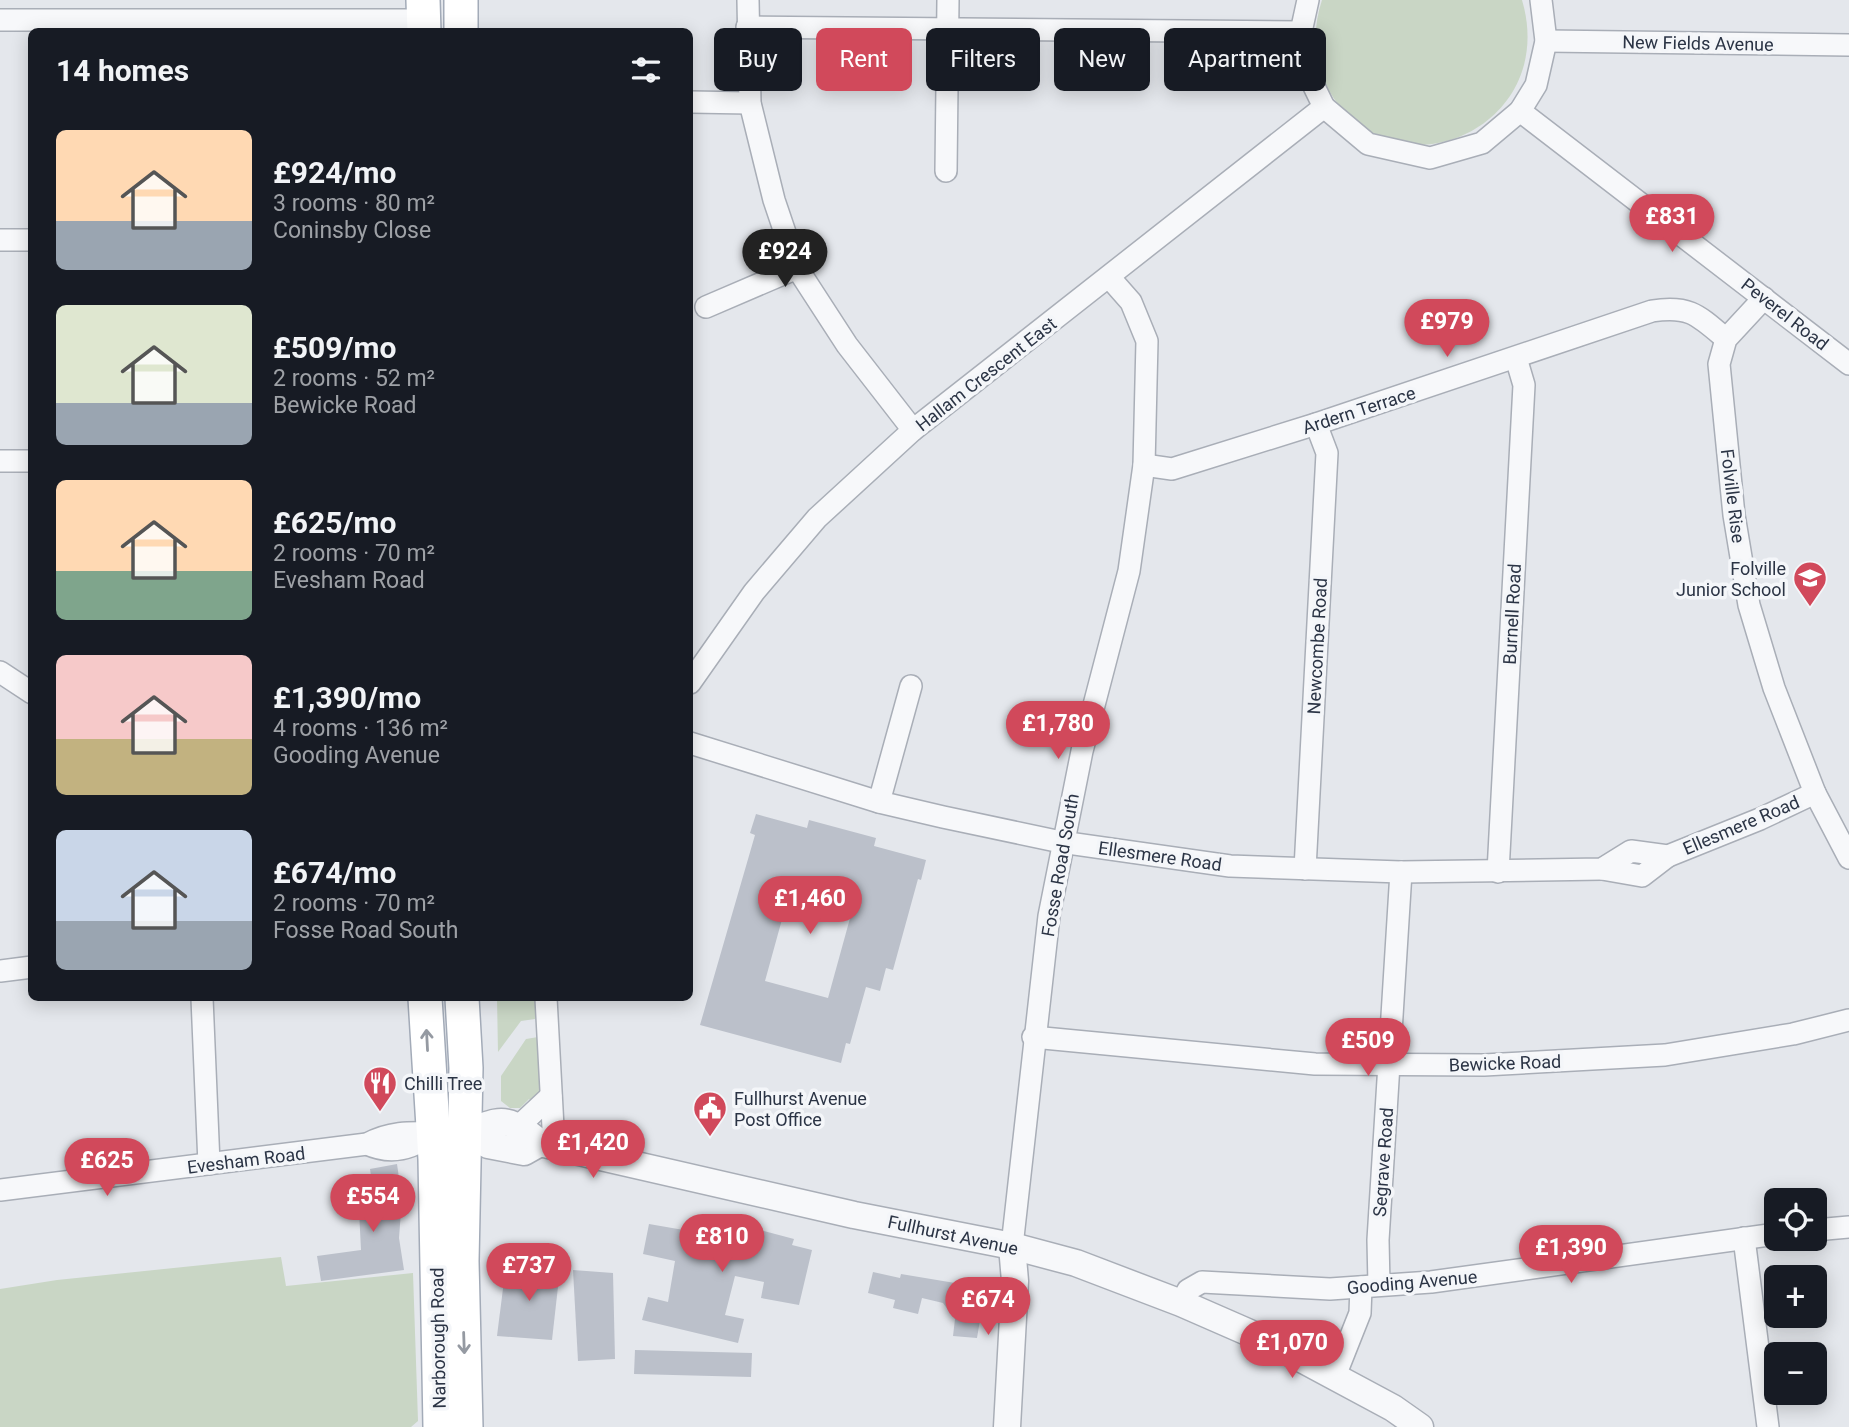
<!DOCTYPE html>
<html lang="en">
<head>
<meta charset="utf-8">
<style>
	body { margin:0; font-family:Roboto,sans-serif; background:#20242c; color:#f1f3f6; height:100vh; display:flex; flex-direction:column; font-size:26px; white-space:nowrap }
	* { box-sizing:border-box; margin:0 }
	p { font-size:23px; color:#9ea1a6 }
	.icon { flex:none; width:38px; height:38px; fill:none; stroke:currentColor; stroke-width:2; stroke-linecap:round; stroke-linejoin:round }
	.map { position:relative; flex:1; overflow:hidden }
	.side { position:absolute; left:28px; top:28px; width:665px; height:973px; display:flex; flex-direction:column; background:#171b24; border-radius:10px; box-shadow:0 4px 18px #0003 }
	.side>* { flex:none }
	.hud { position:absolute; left:714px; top:28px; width:665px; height:63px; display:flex; gap:14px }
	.controls { position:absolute; left:1764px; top:1188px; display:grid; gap:14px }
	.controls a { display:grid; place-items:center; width:63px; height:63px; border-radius:10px; background:#171b24; box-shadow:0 4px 18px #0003; font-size:35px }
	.price { position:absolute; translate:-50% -60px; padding:0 16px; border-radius:24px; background:#d1495b; color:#fff; font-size:23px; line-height:46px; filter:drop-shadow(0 2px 4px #0008) }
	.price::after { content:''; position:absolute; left:50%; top:42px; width:21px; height:16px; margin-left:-10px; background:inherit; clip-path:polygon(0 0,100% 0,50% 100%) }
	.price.selected { background:#222; color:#fff }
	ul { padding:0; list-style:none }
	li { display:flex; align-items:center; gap:21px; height:175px; padding:0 28px }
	li span { display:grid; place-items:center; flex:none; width:196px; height:140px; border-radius:10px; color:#555 }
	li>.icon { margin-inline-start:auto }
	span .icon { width:84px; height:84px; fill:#fffc; stroke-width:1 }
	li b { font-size:30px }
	h2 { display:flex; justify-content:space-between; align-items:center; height:84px; padding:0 28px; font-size:30px }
	.tag { padding:0 24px; border-radius:10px; background:#171b24; box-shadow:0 4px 18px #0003; font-size:24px; line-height:63px }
	.tag.selected { background:#d1495b; color:#fff }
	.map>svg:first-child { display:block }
	.green { fill:#c9d6c5 }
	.building { fill:#bbc0ca; fill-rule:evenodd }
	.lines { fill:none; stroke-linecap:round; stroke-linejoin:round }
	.minor-casing { stroke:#a9aeb7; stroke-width:24 }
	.tertiary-casing { stroke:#a9aeb7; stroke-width:29 }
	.primary-casing { stroke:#a3abb8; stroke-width:36 }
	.minor { stroke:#f7f8fa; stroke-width:21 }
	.tertiary { stroke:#f7f8fa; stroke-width:26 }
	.primary { stroke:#fff; stroke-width:33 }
	.oneway { stroke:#959aa2 }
	.labels { text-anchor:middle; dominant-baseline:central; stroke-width:7; stroke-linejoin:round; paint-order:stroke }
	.street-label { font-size:18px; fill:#2b3445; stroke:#f4f6f9 }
	.poi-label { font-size:18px; fill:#2b3445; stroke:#f4f6f9; text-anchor:start }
</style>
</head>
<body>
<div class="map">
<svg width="1849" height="1427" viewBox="0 0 1849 1427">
	<rect width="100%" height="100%" fill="#e4e7ec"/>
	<!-- green -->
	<g class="green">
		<path d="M1322,0H1522C1561,132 1384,204 1325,83C1313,57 1313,27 1322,0Z"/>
		<path d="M497,998H535V1019L521,1021L498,1052Z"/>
		<path d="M538,1037L542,1087L533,1103L529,1099L520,1108H510L501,1101V1076L526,1039Z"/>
		<path d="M281,1257L286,1286L413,1273L418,1421L411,1427H0V1289L57,1280Z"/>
	</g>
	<!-- building -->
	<g class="building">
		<path d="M756,814L807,828L809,820L876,838L874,846L926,860L921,880L918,879L893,970L886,968L880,991L866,987L850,1044L846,1043L841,1063L700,1025L755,835L750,833ZM789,894L852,911L828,998L765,981Z"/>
		<path d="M397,1164L402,1198L399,1238L404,1270L321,1281L317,1256L361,1250L359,1210L376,1209L370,1169Z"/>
		<path d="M718,1219L794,1239L792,1245L812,1250L799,1305L761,1298L764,1282L735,1276L725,1315L744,1319L738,1343L642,1320L648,1297L668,1302L675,1261L643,1254L649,1224L701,1233Z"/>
		<path d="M506,1265L560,1269L552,1340L497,1336Z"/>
		<path d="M573,1270L613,1273L615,1359L578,1361Z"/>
		<path d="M873,1272L900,1278L901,1274L961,1284L977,1297L981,1314L977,1338L953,1336L955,1319L943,1303L922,1298L918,1314L893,1308L895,1300L868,1293Z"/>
		<path d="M635,1350L752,1353L751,1377L634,1374Z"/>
	</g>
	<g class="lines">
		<!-- minor casing -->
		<g class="minor-casing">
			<g id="minor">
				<path d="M748,0L750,103L774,200L797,268L847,345L913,430"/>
				<path d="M1308,0L1301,32L1307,72L1324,107L1368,144L1430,158L1482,143L1520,111L1536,85L1546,41L1541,0"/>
				<path d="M0,20H423"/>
				<path d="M747,27L1301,32"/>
				<path d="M1546,41L1849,45"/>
				<path d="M690,102L750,103"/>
				<path d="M1520,111L1849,364"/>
				<path d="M946,171L948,0"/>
				<path d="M0,240H32"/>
				<path d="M1764,298L1726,339L1719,364L1734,515L1749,605L1774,688L1815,793L1849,858"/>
				<path d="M706,307L797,268"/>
				<path d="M0,461H32"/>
				<path d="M1144,465L1172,469L1316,424L1652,311C1689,305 1698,315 1726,339"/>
				<path d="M0,672L32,693"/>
				<path d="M690,683L754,592L817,518L913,430L1324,107"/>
				<path d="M690,743L879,802L943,817L1061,842L1230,866L1401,872L1602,869L1631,851L1668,856L1760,819L1815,793"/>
				<path d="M879,802L911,686"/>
				<path d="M1305,869L1327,453L1316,424"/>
				<path d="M1602,869L1642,876L1668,856"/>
				<path d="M1498,872L1524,385L1516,358"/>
				<path d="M0,971L32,967"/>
				<path d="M202,998L209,1164"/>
				<path d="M546,998L554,1146"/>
				<path d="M1033,1037L1315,1064L1484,1065L1665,1055L1793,1034L1849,1020"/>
				<path d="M520,1125L551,1096"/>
				<path d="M367,1144C391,1155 413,1149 433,1133"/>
				<path d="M0,1190L367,1144C389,1132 409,1132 433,1133"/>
				<path d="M1815,1230L1849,1227"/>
				<path d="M1744,1238L1768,1427"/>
				<path d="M1012,1246L1049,916L1082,751L1129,571L1144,465L1147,341L1131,302L1109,277"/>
				<path d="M1379,1285L1378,1240L1401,872"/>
				<path d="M1181,1303L1188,1290L1202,1282L1330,1289L1431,1282L1776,1234"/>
				<path d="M1335,1376L1360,1313L1361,1287"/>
			</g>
		</g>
		<!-- tertiary casing -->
		<g class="tertiary-casing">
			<g id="tertiary">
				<path d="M465,1132L488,1145L524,1152L540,1143"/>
				<path d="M449,1133C495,1131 496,1104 540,1143L854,1215L1012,1246L1076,1263L1181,1303L1268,1341L1393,1408L1420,1427"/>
				<path d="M1007,1427L1015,1281L1012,1246"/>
			</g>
		</g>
		<!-- primary casing -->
		<g class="primary-casing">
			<g id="primary">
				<path d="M423,0L424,32"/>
				<path d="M461,0V32"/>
				<path d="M425,998L435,1159L440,1427"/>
				<path d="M462,998L466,1068L462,1261L466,1427"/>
			</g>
		</g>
		<!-- minor -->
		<use href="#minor" class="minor"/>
		<!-- tertiary -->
		<use href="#tertiary" class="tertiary"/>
		<!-- primary -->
		<use href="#primary" class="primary"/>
	</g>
	<!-- one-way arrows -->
	<defs><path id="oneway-shaft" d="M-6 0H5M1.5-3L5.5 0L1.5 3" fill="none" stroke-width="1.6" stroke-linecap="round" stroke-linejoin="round" transform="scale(1.75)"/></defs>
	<g class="oneway">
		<use href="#oneway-shaft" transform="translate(427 1040) rotate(-93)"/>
		<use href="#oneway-shaft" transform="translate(464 1343) rotate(88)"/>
	</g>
	<!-- icons -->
	<defs>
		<g id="school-pin" transform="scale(1.75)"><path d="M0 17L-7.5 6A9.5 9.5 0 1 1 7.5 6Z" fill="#d1495b" stroke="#f4f6f9"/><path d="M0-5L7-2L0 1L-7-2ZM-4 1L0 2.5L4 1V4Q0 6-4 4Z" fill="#fff"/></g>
		<g id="restaurant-pin" transform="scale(1.75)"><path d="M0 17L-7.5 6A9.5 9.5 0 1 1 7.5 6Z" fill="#d1495b" stroke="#f4f6f9"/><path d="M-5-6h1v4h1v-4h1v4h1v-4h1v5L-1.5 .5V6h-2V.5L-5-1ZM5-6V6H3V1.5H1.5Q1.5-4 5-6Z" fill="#fff"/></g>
		<g id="civic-pin" transform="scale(1.75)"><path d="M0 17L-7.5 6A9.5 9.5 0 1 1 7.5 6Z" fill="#d1495b" stroke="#f4f6f9"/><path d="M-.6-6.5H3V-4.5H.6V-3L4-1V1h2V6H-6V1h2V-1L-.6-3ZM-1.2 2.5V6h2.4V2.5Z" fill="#fff"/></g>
	</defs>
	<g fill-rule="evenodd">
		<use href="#school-pin" x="1810" y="578"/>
		<use href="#restaurant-pin" x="380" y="1083"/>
		<use href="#civic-pin" x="710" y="1108"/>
	</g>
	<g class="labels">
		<!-- street labels -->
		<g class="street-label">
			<text transform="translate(1698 43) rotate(1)">New Fields Avenue</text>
			<text transform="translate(1785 314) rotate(38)">Peverel Road</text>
			<text transform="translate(986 374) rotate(-38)">Hallam Crescent East</text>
			<text transform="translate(1359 410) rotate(-18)">Ardern Terrace</text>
			<text transform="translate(1733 496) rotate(83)">Folville Rise</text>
			<text transform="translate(1512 614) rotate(-87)">Burnell Road</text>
			<text transform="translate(1317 646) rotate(-87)">Newcombe Road</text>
			<text transform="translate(1741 825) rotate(-23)">Ellesmere Road</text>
			<text transform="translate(1160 856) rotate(8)">Ellesmere Road</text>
			<text transform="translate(1060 865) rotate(-80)">Fosse Road South</text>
			<text transform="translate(1505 1063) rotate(-2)">Bewicke Road</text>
			<text transform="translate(246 1160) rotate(-7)">Evesham Road</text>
			<text transform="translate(1383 1162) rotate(-86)">Segrave Road</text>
			<text transform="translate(953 1235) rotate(12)">Fullhurst Avenue</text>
			<text transform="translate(1412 1282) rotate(-5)">Gooding Avenue</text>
			<text transform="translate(438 1338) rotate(-91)">Narborough Road</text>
		</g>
		<!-- poi labels -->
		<g class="poi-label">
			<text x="1786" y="568" text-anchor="end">Folville<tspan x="1786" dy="21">Junior School</tspan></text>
			<text x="404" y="1083">Chilli Tree</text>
			<text x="734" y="1098">Fullhurst Avenue<tspan x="734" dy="21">Post Office</tspan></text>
		</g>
	</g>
</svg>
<div class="controls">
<a><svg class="icon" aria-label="locate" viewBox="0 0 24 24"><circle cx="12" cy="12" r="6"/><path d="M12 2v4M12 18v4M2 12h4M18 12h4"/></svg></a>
<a>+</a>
<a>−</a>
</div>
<b class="price" style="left:1672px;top:254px">£831</b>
<b class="price selected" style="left:785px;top:289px">£924</b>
<b class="price" style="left:1447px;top:359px">£979</b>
<b class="price" style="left:1058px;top:761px">£1,780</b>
<b class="price" style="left:810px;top:936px">£1,460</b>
<b class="price" style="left:1368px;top:1078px">£509</b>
<b class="price" style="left:593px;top:1180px">£1,420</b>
<b class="price" style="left:107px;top:1198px">£625</b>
<b class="price" style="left:373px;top:1234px">£554</b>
<b class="price" style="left:722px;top:1274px">£810</b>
<b class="price" style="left:1571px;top:1285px">£1,390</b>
<b class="price" style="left:529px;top:1303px">£737</b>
<b class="price" style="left:988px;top:1337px">£674</b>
<b class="price" style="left:1292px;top:1380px">£1,070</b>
<div class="hud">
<a class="tag">Buy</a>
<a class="tag selected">Rent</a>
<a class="tag">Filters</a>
<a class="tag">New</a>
<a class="tag">Apartment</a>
</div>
<section class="side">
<h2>14 homes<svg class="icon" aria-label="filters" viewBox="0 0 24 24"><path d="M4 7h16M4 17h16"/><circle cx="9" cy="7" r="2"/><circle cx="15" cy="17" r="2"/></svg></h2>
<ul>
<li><span style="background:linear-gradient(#ffd9b3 65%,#9aa5b1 0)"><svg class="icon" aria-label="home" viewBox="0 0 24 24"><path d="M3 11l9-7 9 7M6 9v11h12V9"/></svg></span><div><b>£924/mo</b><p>3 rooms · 80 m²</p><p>Coninsby Close</p></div></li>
<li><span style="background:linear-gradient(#dfe7d0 70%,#9aa5b1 0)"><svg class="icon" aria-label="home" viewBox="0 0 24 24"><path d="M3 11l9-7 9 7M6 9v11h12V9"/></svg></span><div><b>£509/mo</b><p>2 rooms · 52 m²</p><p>Bewicke Road</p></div></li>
<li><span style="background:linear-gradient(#ffd9b3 65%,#7fa58c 0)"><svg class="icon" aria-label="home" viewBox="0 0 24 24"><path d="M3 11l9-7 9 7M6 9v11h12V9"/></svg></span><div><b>£625/mo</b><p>2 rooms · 70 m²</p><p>Evesham Road</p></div></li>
<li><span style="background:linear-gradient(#f6c9c9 60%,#c2b280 0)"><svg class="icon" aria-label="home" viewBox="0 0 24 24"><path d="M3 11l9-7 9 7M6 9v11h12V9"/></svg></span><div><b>£1,390/mo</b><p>4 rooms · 136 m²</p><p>Gooding Avenue</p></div></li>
<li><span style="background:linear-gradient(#c9d6e8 65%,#9aa5b1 0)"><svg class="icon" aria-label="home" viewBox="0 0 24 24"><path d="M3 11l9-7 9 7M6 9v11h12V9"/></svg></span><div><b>£674/mo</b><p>2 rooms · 70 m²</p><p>Fosse Road South</p></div></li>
</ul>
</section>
</div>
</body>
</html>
